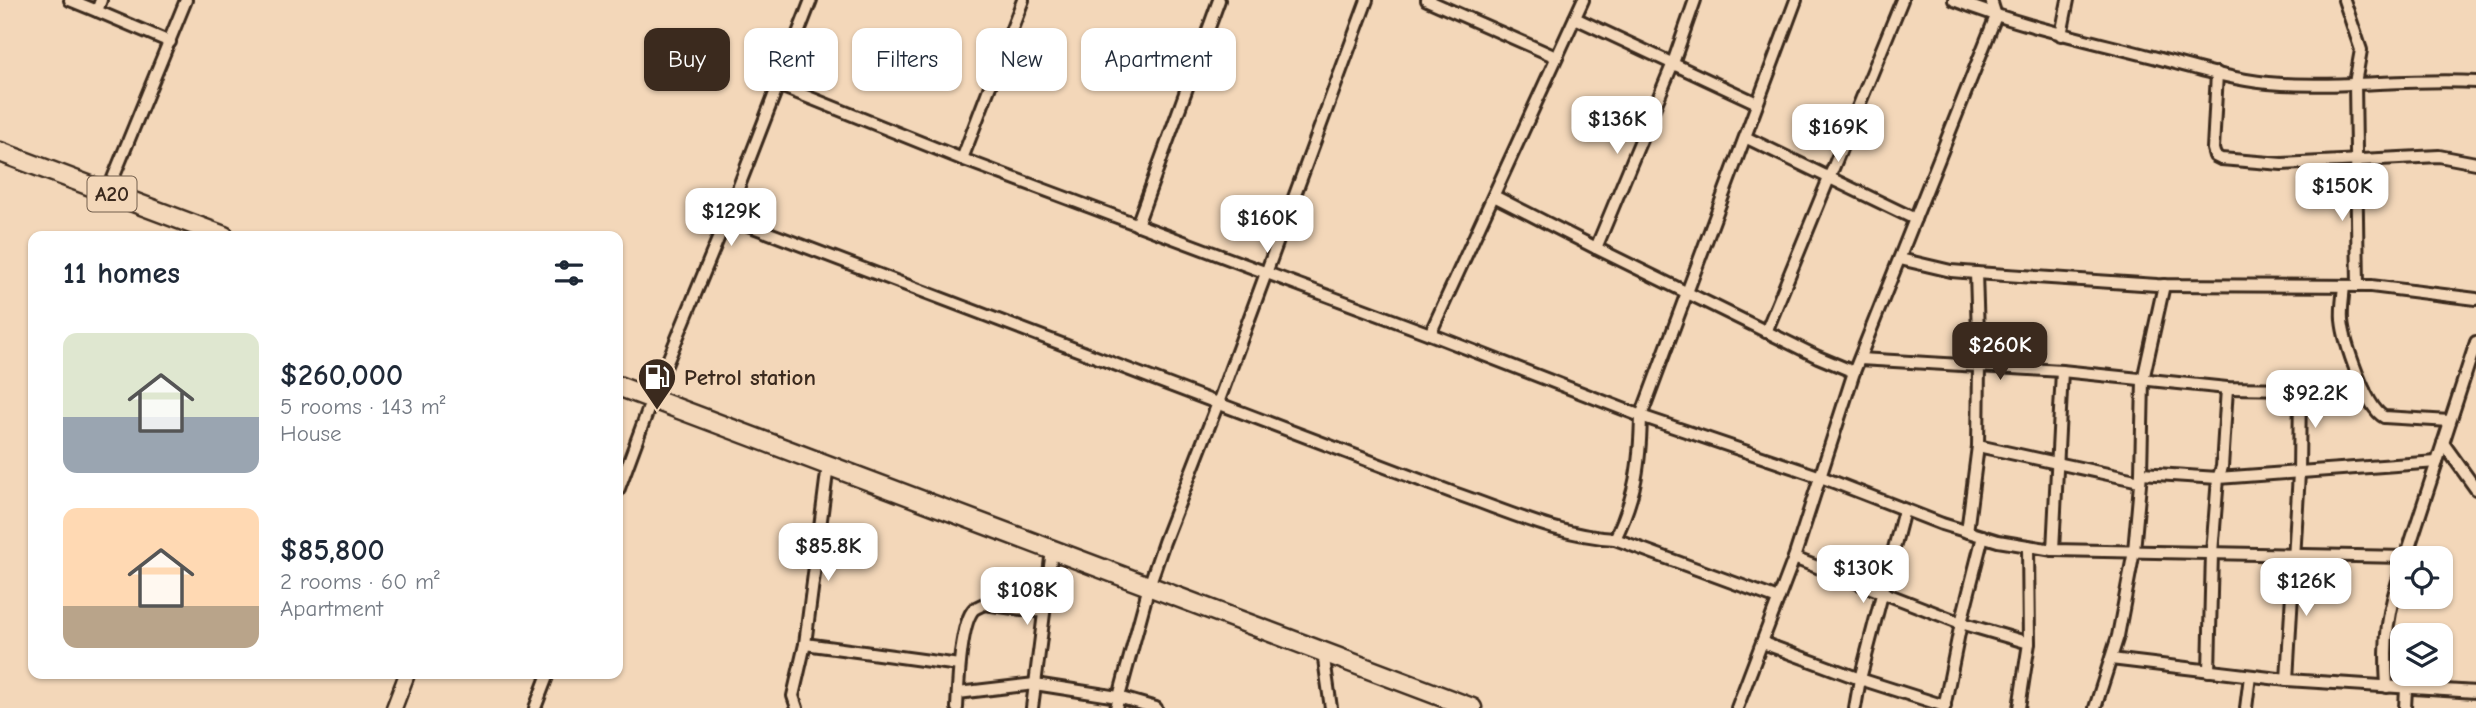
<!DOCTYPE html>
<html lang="en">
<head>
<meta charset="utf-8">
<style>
	body { margin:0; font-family:"Comic Neue",sans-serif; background:#f6f6f7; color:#1f2937; height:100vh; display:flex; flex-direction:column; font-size:26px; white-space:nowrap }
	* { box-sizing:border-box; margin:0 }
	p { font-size:23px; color:#747a83 }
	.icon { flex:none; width:38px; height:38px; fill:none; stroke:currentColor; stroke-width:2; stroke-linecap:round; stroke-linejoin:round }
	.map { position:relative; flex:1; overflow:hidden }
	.panel { position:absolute; left:28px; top:231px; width:595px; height:448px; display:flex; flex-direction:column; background:#fff; border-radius:14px; box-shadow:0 2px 5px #0004 }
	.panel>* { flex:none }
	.hud { position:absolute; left:644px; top:28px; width:665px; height:63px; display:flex; gap:14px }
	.controls { position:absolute; left:2390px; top:546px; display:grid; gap:14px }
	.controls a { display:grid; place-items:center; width:63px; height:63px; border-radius:14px; background:#fff; box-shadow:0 2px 5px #0004; font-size:35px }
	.price { position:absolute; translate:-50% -60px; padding:0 16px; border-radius:14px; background:#fff; color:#222; font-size:23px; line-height:46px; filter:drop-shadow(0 2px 4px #0008) }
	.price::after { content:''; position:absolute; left:50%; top:42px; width:21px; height:16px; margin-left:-10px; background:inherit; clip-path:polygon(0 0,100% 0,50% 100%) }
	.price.on { background:#3b2a1e; color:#fff }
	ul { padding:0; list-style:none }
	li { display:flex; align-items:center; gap:21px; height:175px; padding:0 35px }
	li span { display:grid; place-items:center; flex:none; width:196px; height:140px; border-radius:14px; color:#555 }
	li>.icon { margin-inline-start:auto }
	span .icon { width:84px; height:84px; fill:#fffc; stroke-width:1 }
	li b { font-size:30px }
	h2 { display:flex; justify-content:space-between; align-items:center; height:84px; padding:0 35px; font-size:30px }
	.tag { padding:0 24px; border-radius:14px; background:#fff; box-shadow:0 2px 5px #0004; font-size:24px; line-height:63px }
	.tag.on { background:#3b2a1e; color:#fff }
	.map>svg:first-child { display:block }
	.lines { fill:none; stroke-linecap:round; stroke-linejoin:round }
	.minor-casing { stroke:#3b2a1e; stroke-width:16 }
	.tertiary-casing { stroke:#3b2a1e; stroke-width:19 }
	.primary-casing { stroke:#3b2a1e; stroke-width:23 }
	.minor { stroke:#f3d7b9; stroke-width:10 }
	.tertiary { stroke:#f3d7b9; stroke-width:14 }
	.primary { stroke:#f3d7b9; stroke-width:18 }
	.labels { text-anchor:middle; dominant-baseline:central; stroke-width:7; stroke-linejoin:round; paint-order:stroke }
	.shield { fill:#f3d7b9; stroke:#725e4c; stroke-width:2 }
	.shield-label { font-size:21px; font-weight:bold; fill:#3b2a1e }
	.poi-label { font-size:23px; font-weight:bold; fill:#3b2a1e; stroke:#f3d7b9; text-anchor:start }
</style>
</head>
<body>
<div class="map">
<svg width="2476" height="708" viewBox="0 0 2476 708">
	<rect width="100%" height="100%" fill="#f3d7b9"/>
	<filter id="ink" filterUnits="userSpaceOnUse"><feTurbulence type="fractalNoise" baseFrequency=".0143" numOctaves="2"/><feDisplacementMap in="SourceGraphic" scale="14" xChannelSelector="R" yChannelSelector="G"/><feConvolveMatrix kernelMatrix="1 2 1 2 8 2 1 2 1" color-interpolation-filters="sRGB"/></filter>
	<g filter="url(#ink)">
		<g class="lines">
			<!-- minor casing -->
			<g class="minor-casing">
				<g id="minor">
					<path d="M70,0L97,11"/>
					<path d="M101,0L97,11L170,42"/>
					<path d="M1427,0L1556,57"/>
					<path d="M1954,0C2018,25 2083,39 2149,56C2188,66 2228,79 2268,83C2337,89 2407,78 2476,82"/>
					<path d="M2344,0L2361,50L2355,83L2358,286"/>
					<path d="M1575,18L1757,103"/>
					<path d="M2061,35L2068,0"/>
					<path d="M2217,73L2213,149L2215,156L2221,159L2282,164L2439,156L2476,163"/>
					<path d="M778,85L962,159L1430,334L1583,0"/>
					<path d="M1747,138L1915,219"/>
					<path d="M962,159L1023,0"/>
					<path d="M107,193L186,0"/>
					<path d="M1494,196L1596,248L1673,63L1695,0"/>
					<path d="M727,217L1454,493C1507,511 1559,536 1615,539L1778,599"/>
					<path d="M1137,225L1219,0"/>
					<path d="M1596,248L1818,357L1854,372"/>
					<path d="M1900,259L1951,271L1976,273L2157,285L2371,286L2476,299"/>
					<path d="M2344,286C2343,297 2341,309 2342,320C2344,341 2365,407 2384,417L2450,421"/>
					<path d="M1766,332L1902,0"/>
					<path d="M1430,334L1641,416L1821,477L1942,524L1998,541L2053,550L2406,557L2476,342"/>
					<path d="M1860,359L2062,371L2227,388L2364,390"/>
					<path d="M2443,443L2476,489"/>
					<path d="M1978,446L2140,481"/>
					<path d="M2141,473L2218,478L2437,462"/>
					<path d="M618,491L652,399L727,217L811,0"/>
					<path d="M1967,532L1978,446L1979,365L1976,273"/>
					<path d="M1615,539C1636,495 1640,464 1641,416L1796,0"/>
					<path d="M2053,550L2062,371"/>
					<path d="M1794,558L1961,623L2029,643"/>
					<path d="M1763,643L1860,679L1945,706"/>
					<path d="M805,644L959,665"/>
					<path d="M1323,652L1331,708"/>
					<path d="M2111,659L2287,680L2476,692"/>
					<path d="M2209,671L2212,553L2218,478L2222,467L2227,388"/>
					<path d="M2287,680L2299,473L2300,388"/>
					<path d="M2387,687C2384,639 2387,611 2403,566"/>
					<path d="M958,693L1035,684L1118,697L1156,708"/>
					<path d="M535,708L548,674"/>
					<path d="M797,708L793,696L805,644L828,465"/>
					<path d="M957,708C958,688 960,623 974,609C977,607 980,606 984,604L1044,612"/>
					<path d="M1032,708L1052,550"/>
					<path d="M1116,708L1149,586L1164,542L1218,403L1367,0"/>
					<path d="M1737,708L1794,558L1854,372L1996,16L1991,0"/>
					<path d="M1855,708L1860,679L1904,510"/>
					<path d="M1944,708L1961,623L1983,536"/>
					<path d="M2019,708L2029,643L2028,546"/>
					<path d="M2095,708L2118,636L2134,551L2141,473L2143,380L2164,285"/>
					<path d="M2246,708L2250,676"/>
					<path d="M2405,708L2406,688"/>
				</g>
			</g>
			<!-- tertiary casing -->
			<g class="tertiary-casing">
				<path id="tertiary" d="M394,708L407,674"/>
			</g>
			<!-- primary casing -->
			<g class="primary-casing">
				<g id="primary">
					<path d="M0,152L224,236"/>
					<path d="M618,386L1472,708"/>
				</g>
			</g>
			<!-- minor -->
			<use href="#minor" class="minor"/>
			<!-- tertiary -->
			<use href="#tertiary" class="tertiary"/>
			<!-- primary -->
			<use href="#primary" class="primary"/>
		</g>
	</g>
	<!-- icons -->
	<defs>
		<g id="fuel-pin" transform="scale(2.0125)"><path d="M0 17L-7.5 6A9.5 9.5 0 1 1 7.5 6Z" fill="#3b2a1e" stroke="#f3d7b9"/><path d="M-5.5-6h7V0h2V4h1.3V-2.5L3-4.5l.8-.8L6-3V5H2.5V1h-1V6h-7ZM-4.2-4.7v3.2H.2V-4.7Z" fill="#fff"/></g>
	</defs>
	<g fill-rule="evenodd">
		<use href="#fuel-pin" x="657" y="377"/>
	</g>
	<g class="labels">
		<!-- shield labels -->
		<rect class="shield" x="87.5" y="176.5" width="49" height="35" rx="5"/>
		<g class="shield-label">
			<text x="112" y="194">A20</text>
		</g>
		<!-- poi labels -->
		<g class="poi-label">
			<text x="684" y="377">Petrol station</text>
		</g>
	</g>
</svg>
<div class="controls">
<a><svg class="icon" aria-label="locate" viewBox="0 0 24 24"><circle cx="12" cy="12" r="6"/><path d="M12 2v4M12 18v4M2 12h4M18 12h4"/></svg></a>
<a><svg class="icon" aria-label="layers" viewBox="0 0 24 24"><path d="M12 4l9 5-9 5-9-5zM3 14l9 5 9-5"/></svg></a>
</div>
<b class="price" style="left:1617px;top:156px">$136K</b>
<b class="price" style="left:1838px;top:164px">$169K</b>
<b class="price" style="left:2342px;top:223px">$150K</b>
<b class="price" style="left:731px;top:248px">$129K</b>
<b class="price" style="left:1267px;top:255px">$160K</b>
<b class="price on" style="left:2000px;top:382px">$260K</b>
<b class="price" style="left:2315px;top:430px">$92.2K</b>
<b class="price" style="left:828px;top:583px">$85.8K</b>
<b class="price" style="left:1863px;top:605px">$130K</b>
<b class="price" style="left:2306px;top:618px">$126K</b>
<b class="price" style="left:1027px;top:627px">$108K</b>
<div class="hud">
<a class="tag on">Buy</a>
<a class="tag">Rent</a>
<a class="tag">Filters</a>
<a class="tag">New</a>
<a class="tag">Apartment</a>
</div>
<section class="panel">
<h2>11 homes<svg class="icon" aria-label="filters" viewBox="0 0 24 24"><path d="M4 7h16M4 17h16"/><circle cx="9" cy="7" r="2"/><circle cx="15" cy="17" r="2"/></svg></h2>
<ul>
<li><span style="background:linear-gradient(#dfe7d0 60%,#9aa5b1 0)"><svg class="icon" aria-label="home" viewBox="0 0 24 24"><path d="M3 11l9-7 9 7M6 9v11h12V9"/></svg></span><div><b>$260,000</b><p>5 rooms · 143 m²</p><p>House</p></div></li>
<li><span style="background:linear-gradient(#ffd9b3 70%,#b9a48a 0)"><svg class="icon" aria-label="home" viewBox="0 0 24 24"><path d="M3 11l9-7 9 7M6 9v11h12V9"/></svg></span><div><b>$85,800</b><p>2 rooms · 60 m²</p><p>Apartment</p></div></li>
</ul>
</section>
</div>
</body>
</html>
